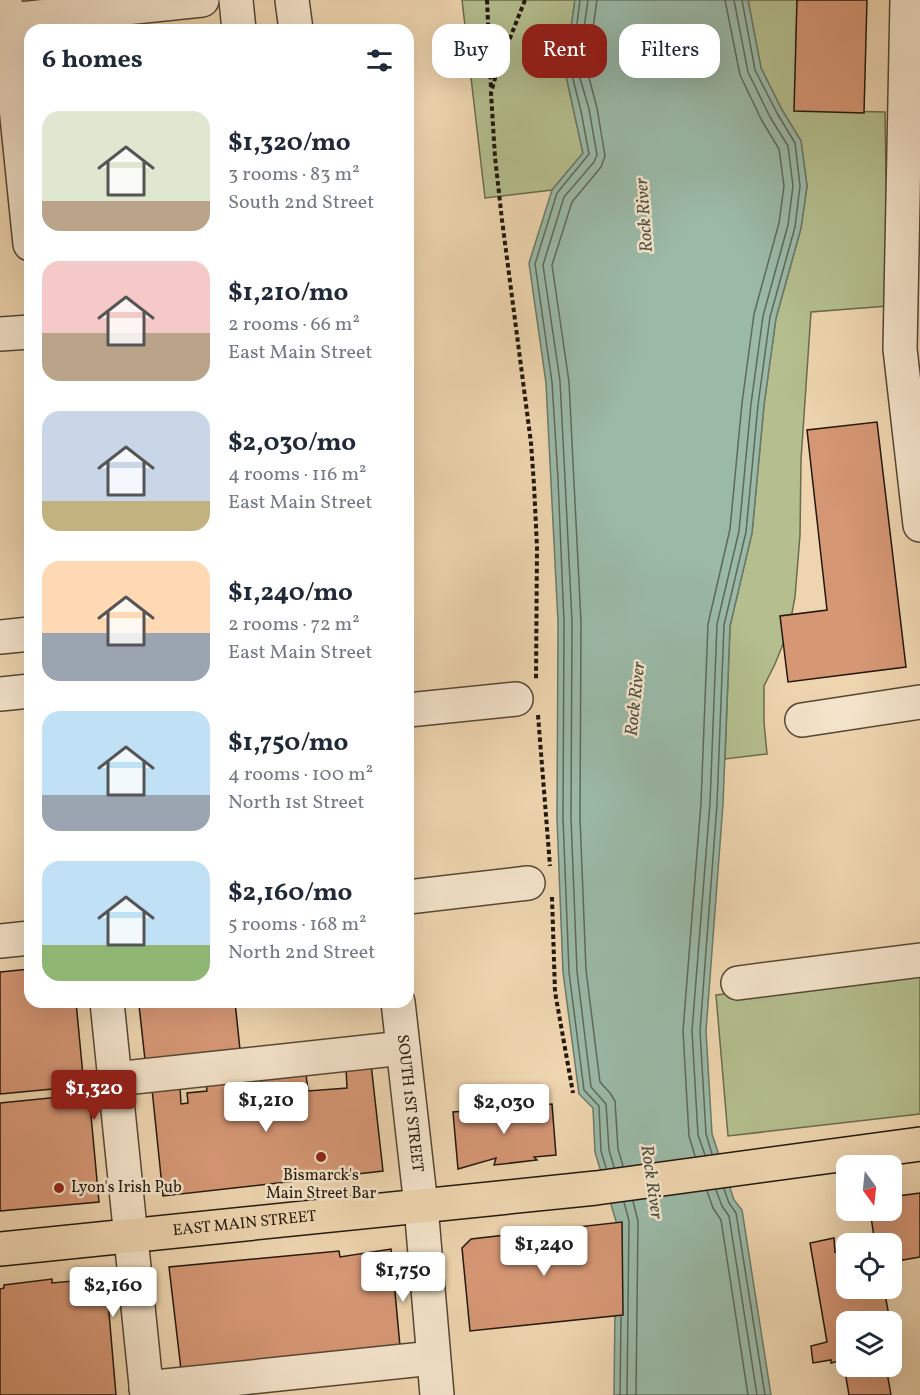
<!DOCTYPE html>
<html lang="en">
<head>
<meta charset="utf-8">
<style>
	body { margin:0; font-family:Vollkorn,serif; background:#f6f6f7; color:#1f2937; height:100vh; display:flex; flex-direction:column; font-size:22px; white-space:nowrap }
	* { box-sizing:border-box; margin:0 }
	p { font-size:20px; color:#747a83 }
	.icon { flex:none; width:33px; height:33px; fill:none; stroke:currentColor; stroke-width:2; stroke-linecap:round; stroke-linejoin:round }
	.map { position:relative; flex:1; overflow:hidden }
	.details { position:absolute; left:24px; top:24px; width:390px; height:984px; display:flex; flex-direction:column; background:#fff; border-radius:18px; box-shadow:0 6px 24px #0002 }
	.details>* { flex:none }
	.hud { position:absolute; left:432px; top:24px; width:398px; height:54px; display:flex; gap:12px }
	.needle { width:39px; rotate:165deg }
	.fabs { position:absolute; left:836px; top:1155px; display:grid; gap:12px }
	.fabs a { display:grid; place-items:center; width:66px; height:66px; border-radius:12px; background:#fff; box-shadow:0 6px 24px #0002; font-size:30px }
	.price { position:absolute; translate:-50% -51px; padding:0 14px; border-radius:6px; background:#fff; color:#222; font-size:20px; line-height:39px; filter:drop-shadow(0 2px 3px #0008) }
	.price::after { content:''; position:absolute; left:50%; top:36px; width:18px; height:14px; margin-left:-9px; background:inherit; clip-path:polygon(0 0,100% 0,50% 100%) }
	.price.active { background:#8f2418; color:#fff }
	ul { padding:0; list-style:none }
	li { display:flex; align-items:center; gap:18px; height:150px; padding:0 18px }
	li span { display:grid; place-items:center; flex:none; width:168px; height:120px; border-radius:18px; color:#555 }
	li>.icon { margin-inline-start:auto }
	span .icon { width:72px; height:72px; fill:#fffc; stroke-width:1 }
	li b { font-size:26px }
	h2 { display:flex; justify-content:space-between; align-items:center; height:72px; padding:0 18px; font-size:26px }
	.chip { padding:0 21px; border-radius:18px; background:#fff; box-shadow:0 6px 24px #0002; font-size:21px; line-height:54px }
	.chip.active { background:#8f2418; color:#fff }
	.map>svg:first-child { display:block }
	.green { fill:#b4be8e; stroke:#6b6b4d; stroke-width:1.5 }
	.water { fill:#9ab9a7; stroke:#6a7969; stroke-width:1.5 }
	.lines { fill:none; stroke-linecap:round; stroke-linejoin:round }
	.shore { stroke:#5e685a; stroke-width:1.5 }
	.building { fill:#d69775; stroke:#22180c; stroke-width:1.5 }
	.minor-casing { stroke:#554735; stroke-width:36 }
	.major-casing { stroke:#22180c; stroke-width:36 }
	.path { stroke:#22180c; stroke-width:4; stroke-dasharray:4.5 3; stroke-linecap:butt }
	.minor { stroke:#f4e4cb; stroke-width:33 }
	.major { stroke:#eed5af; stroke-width:33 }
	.poi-dot { fill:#8f2418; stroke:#f4e4cb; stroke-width:2 }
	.labels { text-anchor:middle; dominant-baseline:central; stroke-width:5; stroke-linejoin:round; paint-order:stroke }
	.street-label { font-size:16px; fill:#22180c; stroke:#f4e4cb }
	.poi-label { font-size:16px; fill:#22180c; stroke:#f4e4cb }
	.water-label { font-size:18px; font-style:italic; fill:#4c5042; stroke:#f4e4cb }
</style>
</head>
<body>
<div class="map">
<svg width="920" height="1395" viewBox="0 0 920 1395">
	<rect width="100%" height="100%" fill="#eed5af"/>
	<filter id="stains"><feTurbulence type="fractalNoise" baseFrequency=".00333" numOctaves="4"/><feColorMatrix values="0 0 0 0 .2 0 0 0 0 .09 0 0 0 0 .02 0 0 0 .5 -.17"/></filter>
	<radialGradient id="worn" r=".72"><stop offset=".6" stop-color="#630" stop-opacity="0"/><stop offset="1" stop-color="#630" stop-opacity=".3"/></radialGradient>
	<!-- green -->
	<g class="green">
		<path d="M462,0H575L565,71L583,153L552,190L485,198Z"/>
		<path d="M748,0H797L795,110L885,112L888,306L811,312L801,460L800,535L795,597L789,629L775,664L764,686V722L767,754L725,759L730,626L752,533L764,405L776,318L801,228L807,186L801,141L782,110L761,68Z"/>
		<path d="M920,972V1114L728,1136L716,995Z"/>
	</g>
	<!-- water -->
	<path class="water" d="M575,0H748L761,68L782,110L801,141L807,186L801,228L776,318L764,405L752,533L730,626L723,804L706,1031L712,1134L734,1200L742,1210L771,1395H614L616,1221L595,1152L593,1108L579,1094L563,972L557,819L558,622L546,383L529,263L552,190L583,153L565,71Z"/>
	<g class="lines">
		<!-- shore -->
		<g class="shore">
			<path d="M580,0L571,71L581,111L589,154L557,193L535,264L552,382L558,479L564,622L563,818L569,972L584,1090L599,1106L601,1151L606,1168"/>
			<path d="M588,0L578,71L589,109L597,155L594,162L564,197L543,265L560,381L565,479L572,622L571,818L577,971L591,1087L606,1104L609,1150L614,1167"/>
			<path d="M597,0L587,70L597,108L605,156L601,167L572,202L552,265L569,382L581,622L580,818L586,970L600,1082L610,1093L615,1101L618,1149L623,1166"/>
			<path d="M712,1154L706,1134L700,1031L717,804L724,625L746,532L758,405L770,317L795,227L800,186L795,143L777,113L755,70L742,0"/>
			<path d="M705,1155L698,1135L692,1031L710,803L717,624L739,531L751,404L763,316L788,225L793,186L788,146L770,117L748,72L734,0"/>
			<path d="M695,1156L689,1136L683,1031L701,803L708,624L730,529L742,403L754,314L779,223L784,186L779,149L762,121L740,75L725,0"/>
			<path d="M724,1189L729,1203L736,1213L765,1395"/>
			<path d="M716,1190L722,1206L729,1216L757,1395"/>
			<path d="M707,1191L713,1208L721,1220L748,1395"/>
			<path d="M633,1201L638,1221L636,1395"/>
			<path d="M624,1202L629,1221L627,1395"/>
			<path d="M620,1395L621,1317"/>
		</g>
	</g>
	<!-- building -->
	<g class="building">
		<path d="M797,0H867L864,113L794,111Z"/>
		<path d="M877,422L906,667L788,682L780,616L827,610L807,430Z"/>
		<path d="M30,969V1002H76L84,1086L0,1094V972Z"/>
		<path d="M171,1002H235L241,1059L146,1069L139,1005Z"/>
		<path d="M371,1064L383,1171L163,1196L152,1089L180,1087L181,1104L188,1103L187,1093L207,1091L206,1083L245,1078V1085L261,1084L262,1078L306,1074L308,1091L347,1088L346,1067Z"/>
		<path d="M89,1094L99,1202L0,1211V1103Z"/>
		<path d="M552,1104L556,1155L534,1157L537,1160L494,1165L496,1158L458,1169L453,1112Z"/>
		<path d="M920,1193V1257L891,1262V1244H875L870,1210H891V1197Z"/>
		<path d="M622,1222L623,1315L470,1331L462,1248L471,1239Z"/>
		<path d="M834,1238L835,1252L846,1250V1288H884L890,1322H846V1366H886L891,1395H849L843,1360L831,1363V1360L813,1363L811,1346L827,1342L810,1243Z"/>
		<path d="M391,1249L401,1357L182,1378L169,1267L339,1251L340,1257Z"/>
		<path d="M106,1278L116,1395H0V1289L4,1288V1285L52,1279V1283Z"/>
		<path d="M891,1328L895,1350L891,1351Z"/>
	</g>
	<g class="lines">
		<!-- minor casing -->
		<g class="minor-casing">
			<g id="minor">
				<path d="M5,0L30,244"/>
				<path d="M236,0L239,30"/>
				<path d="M292,0L296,30"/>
				<path d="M907,0L900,349L920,525"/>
				<path d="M0,21L202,0"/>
				<path d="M0,334L30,332"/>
				<path d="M0,637L30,634"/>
				<path d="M0,694L30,691"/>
				<path d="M408,710L516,699"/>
				<path d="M802,720L920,702"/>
				<path d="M408,897L528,883"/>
				<path d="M0,941L30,938"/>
				<path d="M738,983L920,960"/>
				<path d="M107,1002L147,1395"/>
				<path id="s1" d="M398,1002L421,1206L437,1395"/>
				<path d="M115,1079L403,1048"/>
				<path d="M146,1388L433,1358"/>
			</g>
		</g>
		<!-- major casing -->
		<g class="major-casing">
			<g id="major">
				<path id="s2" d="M0,1249L596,1188L920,1144"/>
			</g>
		</g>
		<!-- path -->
		<g class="path">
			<path d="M487,0L491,89"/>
			<path d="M525,0L497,71L491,93L495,157L502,220L531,443L534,485L537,547L536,680"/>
			<path d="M538,715L550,866"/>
			<path d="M552,897L555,992L573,1093"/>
		</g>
		<!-- minor -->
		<use href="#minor" class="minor"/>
		<!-- major -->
		<use href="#major" class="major"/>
	</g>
	<!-- markers -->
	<g class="poi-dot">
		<circle cx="321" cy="1157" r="6"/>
		<circle cx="59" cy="1188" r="6"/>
	</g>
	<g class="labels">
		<!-- street labels -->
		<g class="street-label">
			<text stroke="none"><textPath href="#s1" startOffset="102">SOUTH 1ST STREET</textPath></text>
			<text stroke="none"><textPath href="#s2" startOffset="246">EAST MAIN STREET</textPath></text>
		</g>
		<!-- poi labels -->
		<g class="poi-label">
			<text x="321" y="1176">Bismarck's<tspan x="321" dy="18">Main Street Bar</tspan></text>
			<text x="71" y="1188" text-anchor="start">Lyon's Irish Pub</text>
		</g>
		<!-- water labels -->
		<g class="water-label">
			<text transform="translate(645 215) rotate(-94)">Rock River</text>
			<text transform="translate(636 699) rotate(-84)">Rock River</text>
			<text transform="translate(651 1182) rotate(82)">Rock River</text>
		</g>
	</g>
	<rect width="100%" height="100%" filter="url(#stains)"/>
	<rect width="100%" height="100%" fill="url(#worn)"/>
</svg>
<div class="fabs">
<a><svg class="needle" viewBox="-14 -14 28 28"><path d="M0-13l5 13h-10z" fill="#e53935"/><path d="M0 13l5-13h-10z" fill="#747a83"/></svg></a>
<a><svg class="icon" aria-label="locate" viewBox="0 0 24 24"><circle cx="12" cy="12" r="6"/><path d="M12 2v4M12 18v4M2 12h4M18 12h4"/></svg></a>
<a><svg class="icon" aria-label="layers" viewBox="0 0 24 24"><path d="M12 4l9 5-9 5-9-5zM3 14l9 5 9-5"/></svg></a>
</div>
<b class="price active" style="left:94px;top:1121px">$1,320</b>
<b class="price" style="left:266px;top:1133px">$1,210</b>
<b class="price" style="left:504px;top:1135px">$2,030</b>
<b class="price" style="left:544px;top:1277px">$1,240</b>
<b class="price" style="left:403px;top:1303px">$1,750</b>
<b class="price" style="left:113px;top:1318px">$2,160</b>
<div class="hud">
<a class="chip">Buy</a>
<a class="chip active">Rent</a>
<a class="chip">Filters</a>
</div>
<section class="details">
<h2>6 homes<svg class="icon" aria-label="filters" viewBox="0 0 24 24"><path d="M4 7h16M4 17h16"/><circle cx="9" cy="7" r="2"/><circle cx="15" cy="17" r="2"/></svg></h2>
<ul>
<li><span style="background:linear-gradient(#dfe7d0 75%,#b9a48a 0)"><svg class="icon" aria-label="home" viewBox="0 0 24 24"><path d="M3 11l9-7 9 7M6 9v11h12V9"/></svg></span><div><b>$1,320/mo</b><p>3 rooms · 83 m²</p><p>South 2nd Street</p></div></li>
<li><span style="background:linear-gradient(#f6c9c9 60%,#b9a48a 0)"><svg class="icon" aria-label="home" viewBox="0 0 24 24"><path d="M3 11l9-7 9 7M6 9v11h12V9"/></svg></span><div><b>$1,210/mo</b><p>2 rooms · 66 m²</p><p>East Main Street</p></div></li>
<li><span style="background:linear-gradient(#c9d6e8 75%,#c2b280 0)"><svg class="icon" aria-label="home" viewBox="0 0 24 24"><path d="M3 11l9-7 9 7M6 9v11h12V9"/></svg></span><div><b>$2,030/mo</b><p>4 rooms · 116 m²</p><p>East Main Street</p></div></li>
<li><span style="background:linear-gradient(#ffd9b3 60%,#9aa5b1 0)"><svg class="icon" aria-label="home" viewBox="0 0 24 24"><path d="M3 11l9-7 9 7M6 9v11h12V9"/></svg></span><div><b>$1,240/mo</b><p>2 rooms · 72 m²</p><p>East Main Street</p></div></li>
<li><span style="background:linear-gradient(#bfe0f5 70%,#9aa5b1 0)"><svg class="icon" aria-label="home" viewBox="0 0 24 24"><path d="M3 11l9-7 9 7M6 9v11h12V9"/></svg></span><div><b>$1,750/mo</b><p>4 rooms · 100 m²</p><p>North 1st Street</p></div></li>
<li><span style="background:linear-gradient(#bfe0f5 70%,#8fb573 0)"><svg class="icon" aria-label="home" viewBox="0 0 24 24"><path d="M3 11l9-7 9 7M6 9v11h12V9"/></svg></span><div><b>$2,160/mo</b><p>5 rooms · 168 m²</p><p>North 2nd Street</p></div></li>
</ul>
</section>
</div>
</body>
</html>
